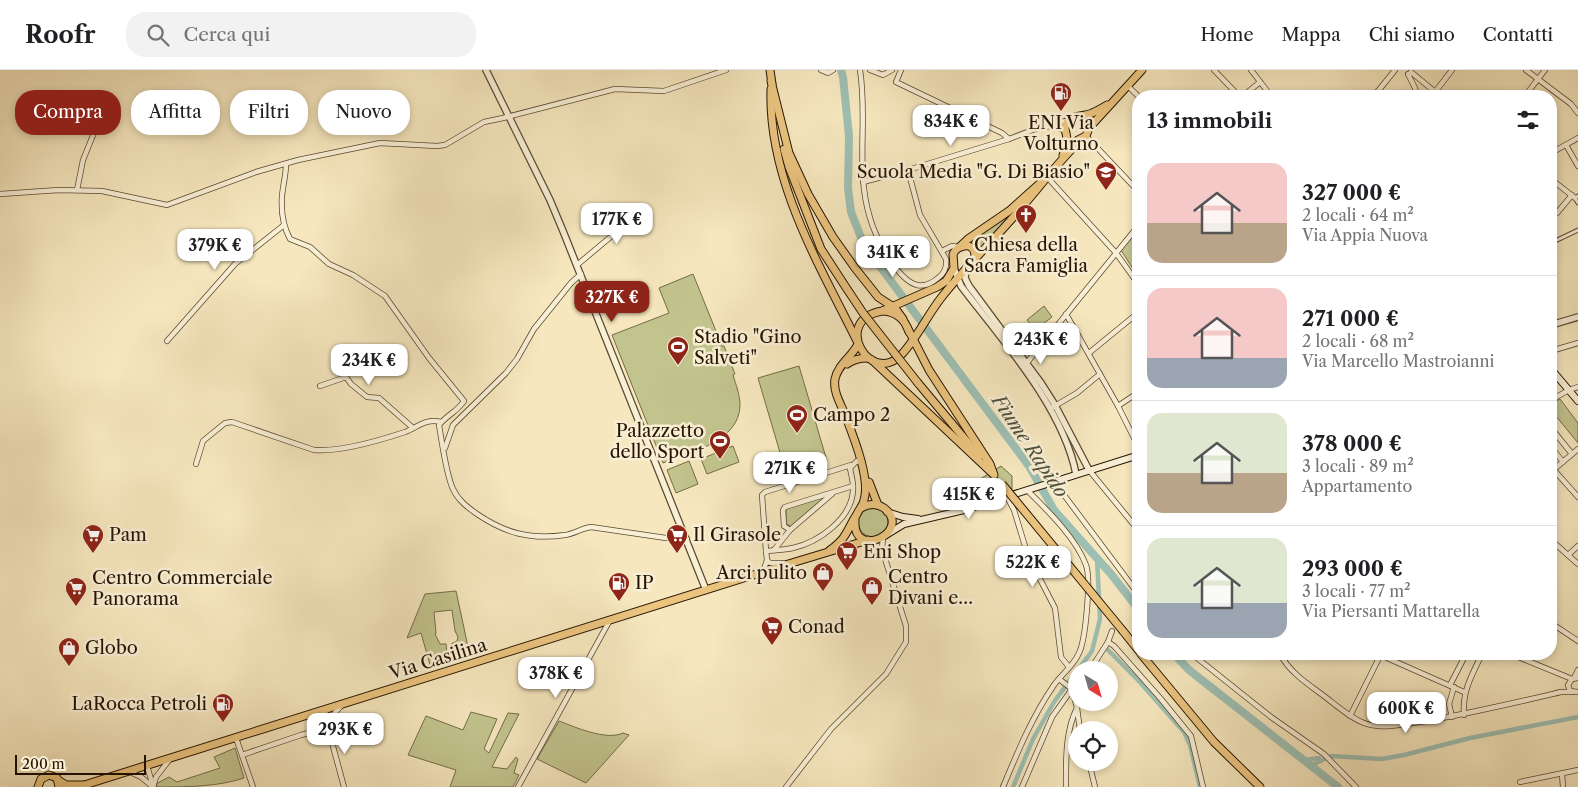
<!DOCTYPE html>
<html lang="it">
<head>
<meta charset="utf-8">
<style>
	body { margin:0; font-family:"Libre Caslon Text",serif; background:#f2f2f2; color:#202124; height:100vh; display:flex; flex-direction:column; font-size:19px; white-space:nowrap }
	* { box-sizing:border-box; margin:0 }
	p { font-size:16px; color:#757577 }
	.icon { flex:none; width:28px; height:28px; fill:none; stroke:currentColor; stroke-width:2; stroke-linecap:round; stroke-linejoin:round }
	.map { position:relative; flex:1; overflow:hidden }
	.panel { position:absolute; left:1132px; top:20px; width:425px; height:570px; display:flex; flex-direction:column; background:#fff; border-radius:20px; box-shadow:0 2px 8px #0003 }
	.panel>* { flex:none }
	.guide { position:absolute; left:15px; top:20px; width:475px; height:45px; display:flex; gap:10px }
	.needle { width:32px; rotate:143deg }
	.buttons { position:absolute; left:1068px; top:591px; display:grid; gap:10px }
	.buttons a { display:grid; place-items:center; width:50px; height:50px; border-radius:50%; background:#fff; box-shadow:0 2px 8px #0003; font-size:25px }
	.scale { position:absolute; left:15px; bottom:12px; width:131px; box-sizing:border-box; padding-left:5px; border:2px solid #251402; border-top:0; font-size:14px; line-height:18px; white-space:nowrap; color:#251402; -webkit-text-stroke:4px #f9efd5; paint-order:stroke }
	.price { position:absolute; translate:-50% -42px; padding:0 11px; border-radius:10px; background:#fff; color:#222; font-size:16px; line-height:32px; filter:drop-shadow(0 1px 2px #0008) }
	.price::after { content:''; position:absolute; left:50%; top:30px; width:15px; height:11px; margin-left:-8px; background:inherit; clip-path:polygon(0 0,100% 0,50% 100%) }
	.price.active { background:#8f2418; color:#fff }
	ul { padding:0; list-style:none }
	li { display:flex; align-items:center; gap:15px; height:125px; padding:0 15px }
	li+li { border-top:1px solid #e0e0e0 }
	li span { display:grid; place-items:center; flex:none; width:140px; height:100px; border-radius:15px; color:#555 }
	li>.icon { margin-inline-start:auto }
	span .icon { width:60px; height:60px; fill:#fffc; stroke-width:1 }
	li b { font-size:21px }
	h2 { display:flex; justify-content:space-between; align-items:center; height:60px; padding:0 15px; font-size:21px }
	.chip { padding:0 18px; border-radius:20px; background:#fff; box-shadow:0 2px 8px #0003; font-size:18px; line-height:45px }
	.chip.active { background:#8f2418; color:#fff }
	header { display:flex; align-items:center; gap:30px; box-sizing:border-box; height:70px; padding:0 25px; background:#fff; border-bottom:1px solid #e0e0e0 }
	header strong { font-size:24px }
	nav { display:flex; gap:28px; margin-inline-start:auto; font-size:18px }
	.search { width:350px; height:45px; background:#f2f2f2; display:flex; align-items:center; gap:12px; box-sizing:border-box; padding:0 18px; border-radius:20px; color:#757577; font-size:19px }
	.map>svg:first-child { display:block }
	.green { fill:#c2c48e; stroke:#746c48 }
	.lines { fill:none; stroke-linecap:round; stroke-linejoin:round }
	.canal { stroke:#9dbfb3; stroke-width:4.5 }
	.river { stroke:#9dbfb3; stroke-width:8 }
	.pedestrian-casing { stroke:#594931; stroke-width:5 }
	.minor-casing { stroke:#594931; stroke-width:6 }
	.tertiary-casing { stroke:#594931; stroke-width:8 }
	.secondary-casing { stroke:#251402; stroke-width:8 }
	.primary-casing { stroke:#251402; stroke-width:9 }
	.trunk-casing { stroke:#251402; stroke-width:9 }
	.pedestrian { stroke:#f9efd5; stroke-width:3 }
	.minor { stroke:#f9efd5; stroke-width:4.5 }
	.tertiary { stroke:#f9efd5; stroke-width:5.5 }
	.secondary { stroke:#f9efd5; stroke-width:6 }
	.primary { stroke:#ebc47f; stroke-width:7 }
	.trunk { stroke:#ebc47f; stroke-width:7 }
	.trunk-bridge-casing { stroke:#251402; stroke-width:9; stroke-linecap:butt }
	.trunk-bridge { stroke:#ebc47f; stroke-width:7 }
	.labels { text-anchor:middle; dominant-baseline:central; stroke-width:5; stroke-linejoin:round; paint-order:stroke }
	.poi-label { font-size:18px; fill:#251402; stroke:#f9efd5; text-anchor:start }
	.street-label { font-size:18px; fill:#251402; stroke:#f9efd5 }
	.water-label { font-size:19px; font-style:italic; fill:#4f5040; stroke:#f9efd5 }
</style>
</head>
<body>
<header>
<strong>Roofr</strong>
<div class="search"><svg class="icon" aria-label="search" viewBox="0 0 24 24"><circle cx="10" cy="10" r="6"/><path d="M15 15l6 6"/></svg>Cerca qui</div>
<nav><a>Home</a><a>Mappa</a><a>Chi siamo</a><a>Contatti</a></nav>
</header>
<div class="map">
<svg width="1578" height="717" viewBox="0 0 1578 717">
	<rect width="100%" height="100%" fill="#f6e7be"/>
	<filter id="stains"><feTurbulence type="fractalNoise" baseFrequency=".004" numOctaves="4"/><feColorMatrix values="0 0 0 0 .2 0 0 0 0 .09 0 0 0 0 .02 0 0 0 .5 -.17"/></filter>
	<radialGradient id="worn" r=".72"><stop offset=".6" stop-color="#630" stop-opacity="0"/><stop offset="1" stop-color="#630" stop-opacity=".3"/></radialGradient>
	<!-- green -->
	<g class="green">
		<path d="M1004,148L1006,151L978,182L974,175L968,171Z"/>
		<path d="M1137,162L1139,164V194L1133,199L1121,180Z"/>
		<path d="M693,204L722,276H724L735,304L733,305C736,315 740,325 740,335C740,371 691,382 663,393L612,265L669,243L659,218Z"/>
		<path d="M1044,236L1052,247L1035,260L1027,250Z"/>
		<path d="M799,296L827,391L786,403L758,308Z"/>
		<path d="M1560,329L1578,353V373L1551,340V334Z"/>
		<path d="M733,376L739,392L707,404L701,389Z"/>
		<path d="M689,391L698,414L676,423L667,400Z"/>
		<path d="M1001,396L1012,406V421L973,433L961,421Z"/>
		<path d="M820,427L823,430L792,457L786,454V439Z"/>
		<circle cx="873" cy="452" r="15"/>
		<path d="M456,521L470,586L454,592L451,574L457,571L458,567L455,561L452,540L434,542L436,563L435,564L440,574H446L448,593L431,598L421,563L407,568L425,524Z"/>
		<path d="M471,642L497,649L484,679L489,683L508,643L519,644L492,697L507,699L516,687L518,689L514,703L519,705L513,717H450L456,700L408,685L426,646L463,660Z"/>
		<path d="M559,651C575,657 606,671 623,663L629,665L586,713L537,689Z"/>
		<path d="M235,678L244,708C217,717 186,717 157,717L156,714L169,707L177,712L220,698L214,687Z"/>
	</g>
	<g class="lines">
		<!-- canal -->
		<g class="canal">
			<path d="M1107,579L1138,610L1184,662L1190,675L1200,717"/>
			<path d="M1078,600L1092,581L1100,549L1097,488"/>
			<path d="M1305,690L1319,688"/>
			<path d="M1312,695L1331,686L1382,689L1404,685L1470,668L1578,647"/>
			<path d="M1013,717L1033,669L1054,632L1076,602"/>
		</g>
		<!-- river -->
		<g class="river">
			<path d="M841,0L843,7L849,66L848,118L851,142L864,175L1029,396L1054,440L1111,504L1139,540"/>
			<path d="M1174,584L1189,600L1338,717"/>
		</g>
		<!-- pedestrian casing -->
		<g class="pedestrian-casing">
			<g id="pedestrian">
				<path d="M1578,126L1575,128L1578,133"/>
				<path d="M1551,173L1578,160"/>
			</g>
		</g>
		<!-- minor casing -->
		<g class="minor-casing">
			<g id="minor">
				<path d="M821,0L828,3L833,0"/>
				<path d="M860,0C868,49 855,100 870,148C875,166 897,210 917,215C925,217 932,213 938,208C945,203 947,197 946,189L920,145L908,100"/>
				<path d="M870,0L883,5L892,0"/>
				<path d="M901,0L896,12L1002,63L1009,69"/>
				<path d="M1214,0L1239,26"/>
				<path d="M1251,0L1271,26"/>
				<path d="M1526,0L1571,34L1578,43"/>
				<path d="M1411,2L1440,26"/>
				<path d="M1408,4L1415,18L1417,26"/>
				<path d="M1128,16L1139,27"/>
				<path d="M1435,22L1452,0"/>
				<path d="M1243,26L1260,12"/>
				<path d="M1374,26L1395,0"/>
				<path d="M1525,26L1545,0"/>
				<path d="M1045,57L1051,56L1065,60"/>
				<path d="M1086,66L1139,122"/>
				<path d="M1566,75L1578,96"/>
				<path d="M1551,83L1578,68"/>
				<path d="M286,94C286,105 283,115 282,126C281,140 283,156 290,169L310,177L329,194L353,205L385,226L429,288L464,331C457,342 448,344 439,355C442,372 446,404 453,419C458,430 467,437 477,444C505,463 530,470 565,465C574,464 582,458 591,457L666,468L687,469"/>
				<path d="M1047,107L1116,183L1139,215"/>
				<path d="M1551,109L1575,128"/>
				<path d="M863,112L908,100L1009,69L1051,53L1067,51"/>
				<path d="M77,120L83,90L102,43L84,38"/>
				<path d="M0,124L59,120L102,121L167,135L256,102L298,90L380,73L437,76L445,75L484,52L503,48L615,19L664,21L726,0"/>
				<path d="M1551,145L1557,143L1572,125"/>
				<path d="M942,181L952,176L959,177"/>
				<path d="M577,195L626,154L622,145"/>
				<path d="M1066,244L1118,336L1139,378"/>
				<path d="M167,271L235,194L284,155"/>
				<path d="M1551,281L1578,273"/>
				<path d="M1089,283L1139,242"/>
				<path d="M1025,295L1139,155"/>
				<path d="M320,316L346,307L351,314L367,327L379,328L413,358"/>
				<path d="M1551,330L1569,320L1578,317"/>
				<path d="M1118,336L1139,322"/>
				<path d="M1053,337L1077,323L1100,304"/>
				<path d="M1551,358L1572,384"/>
				<path d="M1551,377L1563,392"/>
				<path d="M445,378L453,355L506,303L517,289L534,259L571,213L581,204"/>
				<path d="M196,394L203,371L225,353L232,352L314,380C339,382 381,370 405,362C418,357 426,348 441,352"/>
				<path d="M1089,400L1139,461"/>
				<path d="M1554,400L1578,427"/>
				<path d="M1552,401L1578,379"/>
				<path d="M1056,411L1064,425L1139,525"/>
				<path d="M1007,427L1014,440L1028,486L1055,538L1061,587L1069,597"/>
				<path d="M790,460L784,456L783,440L785,437L853,416"/>
				<path d="M1551,470L1578,494"/>
				<path d="M774,480L790,460L832,424"/>
				<path d="M766,481L762,425L765,422L851,395"/>
				<path d="M1568,485L1578,476"/>
				<path d="M767,490L770,493H785"/>
				<path d="M763,502L767,490L766,481C775,480 784,480 793,478C819,472 851,449 853,421C854,413 851,405 850,398L857,391L861,392"/>
				<path d="M1551,553L1578,571"/>
				<path d="M1108,572L1114,576L1161,629L1191,666L1203,717"/>
				<path d="M1192,584L1271,647L1324,684L1356,717"/>
				<path d="M1280,584C1289,601 1305,612 1320,623C1334,633 1348,647 1364,653C1382,660 1402,654 1420,652C1468,644 1514,633 1561,622H1572"/>
				<path d="M1378,584L1464,622"/>
				<path d="M1511,584L1572,609"/>
				<path d="M1090,600L1108,572L1112,561"/>
				<path d="M1574,608L1578,600"/>
				<path d="M1578,608L1572,609L1568,615L1570,621L1578,622"/>
				<path d="M1059,609L1072,619L1077,638L1080,660"/>
				<path d="M1450,615L1466,584"/>
				<path d="M1464,645C1462,621 1472,605 1482,584"/>
				<path d="M307,646L317,649L328,658L344,717"/>
				<path d="M1350,646L1381,584"/>
				<path d="M1452,647L1449,634L1454,617"/>
				<path d="M321,651L320,647L322,641L327,645L330,651"/>
				<path d="M328,658L332,646L341,636"/>
				<path d="M236,668L253,717"/>
				<path d="M242,685L301,665L328,658"/>
				<path d="M1089,692L1095,717"/>
				<path d="M147,696L153,716"/>
				<path d="M130,702L141,707L153,717"/>
				<path d="M1562,704L1563,717"/>
				<path d="M1520,712L1578,700"/>
				<path d="M153,717L156,707L170,689"/>
				<path d="M518,717L610,550"/>
				<path d="M786,717L831,659L886,604L906,572V556L882,479L883,467"/>
				<path d="M1003,717C1018,681 1032,647 1054,615C1061,605 1073,596 1078,585C1086,572 1091,508 1086,495C1076,468 1047,440 1027,420"/>
				<path d="M1022,717L1052,647L1072,619L1076,616"/>
				<path d="M1066,717C1066,692 1065,661 1077,638"/>
			</g>
		</g>
		<!-- tertiary casing -->
		<g class="tertiary-casing">
			<g id="tertiary">
				<path d="M486,0L550,130L563,161L706,520"/>
				<path d="M954,198L961,216C1002,270 1063,337 1076,404"/>
				<path d="M966,200L965,208L969,216L1041,313L1055,335L1089,400"/>
				<path d="M1551,255L1578,247"/>
			</g>
		</g>
		<!-- secondary casing -->
		<g class="secondary-casing">
			<g id="secondary">
				<path d="M1551,299L1578,331"/>
				<path d="M887,442L903,447L918,449"/>
				<path d="M886,465L904,454L964,440L1139,385"/>
			</g>
		</g>
		<!-- primary casing -->
		<g class="primary-casing">
			<g id="primary">
				<path d="M1063,85C1070,71 1067,71 1065,58C1068,43 1081,48 1092,43C1097,41 1102,38 1107,35"/>
				<path d="M1047,107L1009,141L968,169L955,181L953,184L954,198L946,211L937,217L882,241C830,250 871,318 902,284C917,268 927,246 941,228C962,201 987,177 1009,152C1031,128 1049,103 1071,80L1078,70L1086,66L1089,58L1142,0"/>
				<path d="M961,177C971,173 977,180 974,190"/>
				<path d="M883,241C896,242 905,249 909,262"/>
				<path d="M847,294C854,289 860,288 868,288"/>
				<path d="M869,412L878,435"/>
				<path d="M855,450C852,492 914,461 884,438C876,433 868,434 861,438"/>
				<path d="M830,480C848,467 846,461 857,444C859,439 863,436 864,430C871,408 852,363 844,342C839,331 833,320 835,309C838,294 852,287 858,274"/>
				<path d="M58,710L66,715H83"/>
				<path d="M38,717L41,709L49,705L57,708L59,717"/>
				<path d="M78,717L785,495L868,470"/>
			</g>
		</g>
		<!-- trunk casing -->
		<g class="trunk-casing">
			<g id="trunk">
				<path d="M770,0L772,14"/>
				<path d="M771,11L789,83L808,124L833,167L855,198L878,227L895,238L903,249"/>
				<path d="M771,19C768,110 818,192 857,271"/>
				<path d="M784,79L789,97L821,179L847,219"/>
				<path d="M907,257L929,300L990,394L994,405"/>
				<path d="M872,290L992,403"/>
				<path d="M918,313L979,386"/>
				<path d="M1123,561L1139,581"/>
				<path d="M1141,584L1214,672L1260,717"/>
			</g>
		</g>
		<!-- pedestrian -->
		<use href="#pedestrian" class="pedestrian"/>
		<!-- minor -->
		<use href="#minor" class="minor"/>
		<!-- tertiary -->
		<use href="#tertiary" class="tertiary"/>
		<!-- secondary -->
		<use href="#secondary" class="secondary"/>
		<!-- primary -->
		<use href="#primary" class="primary"/>
		<!-- trunk -->
		<use href="#trunk" class="trunk"/>
		<!-- trunk-bridge casing -->
		<g class="trunk-bridge-casing">
			<g id="trunk-bridge">
				<path d="M847,219L863,243L918,313"/>
				<path d="M1002,414L1123,561"/>
			</g>
		</g>
		<!-- trunk-bridge -->
		<use href="#trunk-bridge" class="trunk-bridge"/>
	</g>
	<!-- icons -->
	<defs>
		<g id="fuel-pin" transform="scale(1.125)"><path d="M0 17L-7.5 6A9.5 9.5 0 1 1 7.5 6Z" fill="#8f2418" stroke="#f9efd5"/><path d="M-5.5-6h7V0h2V4h1.3V-2.5L3-4.5l.8-.8L6-3V5H2.5V1h-1V6h-7ZM-4.2-4.7v3.2H.2V-4.7Z" fill="#fff"/></g>
		<g id="school-pin" transform="scale(1.125)"><path d="M0 17L-7.5 6A9.5 9.5 0 1 1 7.5 6Z" fill="#8f2418" stroke="#f9efd5"/><path d="M0-5L7-2L0 1L-7-2ZM-4 1L0 2.5L4 1V4Q0 6-4 4Z" fill="#fff"/></g>
		<g id="church-pin" transform="scale(1.125)"><path d="M0 17L-7.5 6A9.5 9.5 0 1 1 7.5 6Z" fill="#8f2418" stroke="#f9efd5"/><path d="M-1.2-6h2.4v3.5h3.3v2.4h-3.3V6h-2.4V-.1h-3.3v-2.4h3.3Z" fill="#fff"/></g>
		<g id="stadium-pin" transform="scale(1.125)"><path d="M0 17L-7.5 6A9.5 9.5 0 1 1 7.5 6Z" fill="#8f2418" stroke="#f9efd5"/><path d="M0-5a6.5 5 0 1 0 0 10a6.5 5 0 1 0 0-10ZM-3.5-1.8h7v3.6h-7Z" fill="#fff"/></g>
		<g id="supermarket-pin" transform="scale(1.125)"><path d="M0 17L-7.5 6A9.5 9.5 0 1 1 7.5 6Z" fill="#8f2418" stroke="#f9efd5"/><path d="M-6-5.5h2.5l.6 2H6L4.5 2H-2.5L-4.4-4H-6ZM-1.5 3.2a1.3 1.3 0 1 0 .1 0ZM3 3.2a1.3 1.3 0 1 0 .1 0Z" fill="#fff"/></g>
		<g id="shop-pin" transform="scale(1.125)"><path d="M0 17L-7.5 6A9.5 9.5 0 1 1 7.5 6Z" fill="#8f2418" stroke="#f9efd5"/><path d="M-5-2.5h2.3a2.7 3.5 0 0 1 5.4 0H5L5.5 6h-11ZM-1.5-2.5h3a1.5 2.3 0 0 0-3 0Z" fill="#fff"/></g>
	</defs>
	<g fill-rule="evenodd">
		<use href="#fuel-pin" x="1061" y="23"/>
		<use href="#school-pin" x="1106" y="102"/>
		<use href="#church-pin" x="1026" y="145"/>
		<use href="#stadium-pin" x="678" y="277"/>
		<use href="#stadium-pin" x="797" y="345"/>
		<use href="#stadium-pin" x="720" y="371"/>
		<use href="#supermarket-pin" x="93" y="465"/>
		<use href="#supermarket-pin" x="677" y="465"/>
		<use href="#supermarket-pin" x="847" y="482"/>
		<use href="#shop-pin" x="823" y="503"/>
		<use href="#fuel-pin" x="619" y="513"/>
		<use href="#shop-pin" x="872" y="517"/>
		<use href="#supermarket-pin" x="76" y="518"/>
		<use href="#supermarket-pin" x="772" y="557"/>
		<use href="#shop-pin" x="69" y="578"/>
		<use href="#fuel-pin" x="223" y="634"/>
	</g>
	<g class="labels">
		<!-- poi labels -->
		<g class="poi-label">
			<text x="1061" y="53" text-anchor="middle">ENI Via<tspan x="1061" dy="21">Volturno</tspan></text>
			<text x="1090" y="102" text-anchor="end">Scuola Media "G. Di Biasio"</text>
			<text x="1026" y="175" text-anchor="middle">Chiesa della<tspan x="1026" dy="21">Sacra Famiglia</tspan></text>
			<text x="694" y="267">Stadio "Gino<tspan x="694" dy="21">Salveti"</tspan></text>
			<text x="813" y="345">Campo 2</text>
			<text x="704" y="361" text-anchor="end">Palazzetto<tspan x="704" dy="21">dello Sport</tspan></text>
			<text x="109" y="465">Pam</text>
			<text x="693" y="465">Il Girasole</text>
			<text x="863" y="482">Eni Shop</text>
			<text x="807" y="503" text-anchor="end">Arci pulito</text>
			<text x="888" y="507">Centro<tspan x="888" dy="21">Divani e…</tspan></text>
			<text x="92" y="508">Centro Commerciale<tspan x="92" dy="21">Panorama</tspan></text>
			<text x="635" y="513">IP</text>
			<text x="788" y="557">Conad</text>
			<text x="85" y="578">Globo</text>
			<text x="207" y="634" text-anchor="end">LaRocca Petroli</text>
		</g>
		<!-- street labels -->
		<g class="street-label">
			<text transform="translate(438 589) rotate(-17)">Via Casilina</text>
		</g>
		<!-- water labels -->
		<g class="water-label">
			<text transform="translate(1030 376) rotate(56)">Fiume Rapido</text>
		</g>
	</g>
	<rect width="100%" height="100%" filter="url(#stains)"/>
	<rect width="100%" height="100%" fill="url(#worn)"/>
</svg>
<div class="buttons">
<a><svg class="needle" viewBox="-14 -14 28 28"><path d="M0-13l5 13h-10z" fill="#e53935"/><path d="M0 13l5-13h-10z" fill="#757577"/></svg></a>
<a><svg class="icon" aria-label="locate" viewBox="0 0 24 24"><circle cx="12" cy="12" r="6"/><path d="M12 2v4M12 18v4M2 12h4M18 12h4"/></svg></a>
</div>
<div class="scale">200 m</div>
<b class="price" style="left:951px;top:77px">834K €</b>
<b class="price" style="left:617px;top:175px">177K €</b>
<b class="price" style="left:215px;top:201px">379K €</b>
<b class="price" style="left:893px;top:208px">341K €</b>
<b class="price active" style="left:612px;top:253px">327K €</b>
<b class="price" style="left:1041px;top:295px">243K €</b>
<b class="price" style="left:369px;top:316px">234K €</b>
<b class="price" style="left:790px;top:424px">271K €</b>
<b class="price" style="left:969px;top:450px">415K €</b>
<b class="price" style="left:1033px;top:518px">522K €</b>
<b class="price" style="left:556px;top:629px">378K €</b>
<b class="price" style="left:1406px;top:664px">600K €</b>
<b class="price" style="left:345px;top:685px">293K €</b>
<div class="guide">
<a class="chip active">Compra</a>
<a class="chip">Affitta</a>
<a class="chip">Filtri</a>
<a class="chip">Nuovo</a>
</div>
<section class="panel">
<h2>13 immobili<svg class="icon" aria-label="filters" viewBox="0 0 24 24"><path d="M4 7h16M4 17h16"/><circle cx="9" cy="7" r="2"/><circle cx="15" cy="17" r="2"/></svg></h2>
<ul>
<li><span style="background:linear-gradient(#f6c9c9 60%,#b9a48a 0)"><svg class="icon" aria-label="home" viewBox="0 0 24 24"><path d="M3 11l9-7 9 7M6 9v11h12V9"/></svg></span><div><b>327 000 €</b><p>2 locali · 64 m²</p><p>Via Appia Nuova</p></div></li>
<li><span style="background:linear-gradient(#f6c9c9 70%,#9aa5b1 0)"><svg class="icon" aria-label="home" viewBox="0 0 24 24"><path d="M3 11l9-7 9 7M6 9v11h12V9"/></svg></span><div><b>271 000 €</b><p>2 locali · 68 m²</p><p>Via Marcello Mastroianni</p></div></li>
<li><span style="background:linear-gradient(#dfe7d0 60%,#b9a48a 0)"><svg class="icon" aria-label="home" viewBox="0 0 24 24"><path d="M3 11l9-7 9 7M6 9v11h12V9"/></svg></span><div><b>378 000 €</b><p>3 locali · 89 m²</p><p>Appartamento</p></div></li>
<li><span style="background:linear-gradient(#dfe7d0 65%,#9aa5b1 0)"><svg class="icon" aria-label="home" viewBox="0 0 24 24"><path d="M3 11l9-7 9 7M6 9v11h12V9"/></svg></span><div><b>293 000 €</b><p>3 locali · 77 m²</p><p>Via Piersanti Mattarella</p></div></li>
</ul>
</section>
</div>
</body>
</html>
